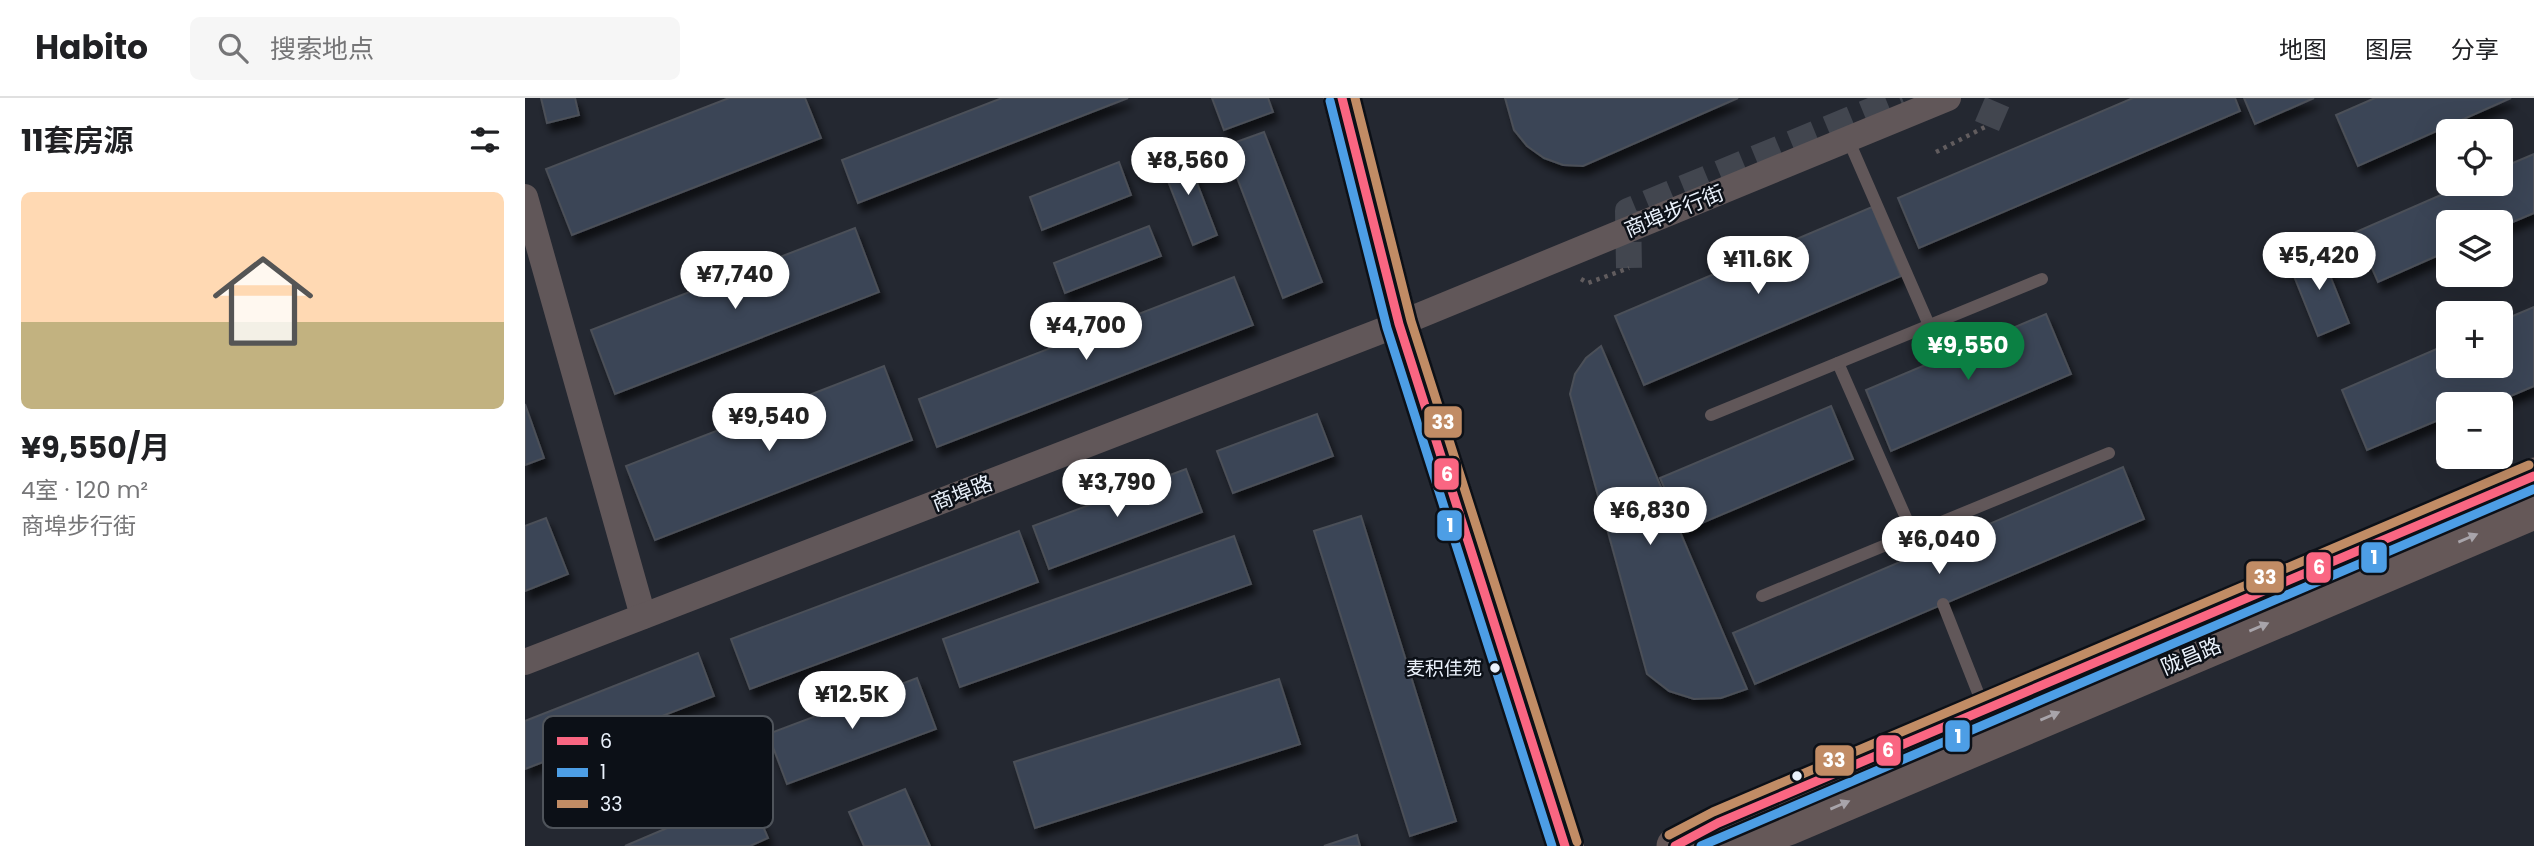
<!DOCTYPE html>
<html lang="zh">
<head>
<meta charset="utf-8">
<style>
	body { margin:0; font-family:Poppins,"Noto Sans SC",sans-serif; background:#f6f6f6; color:#202124; height:100vh; display:flex; flex-direction:column; font-size:26px; white-space:nowrap }
	* { box-sizing:border-box; margin:0 }
	p { font-size:23px; color:#757577 }
	.icon { flex:none; width:38px; height:38px; fill:none; stroke:currentColor; stroke-width:2; stroke-linecap:round; stroke-linejoin:round }
	.map { position:relative; flex:1; overflow:hidden }
	.details { display:flex; flex-direction:column; background:#fff; width:525px }
	.details>* { flex:none }
	.tools { position:absolute; left:1911px; top:21px; display:grid; gap:14px }
	.tools a { display:grid; place-items:center; width:77px; height:77px; border-radius:10px; background:#fff; box-shadow:0 7px 28px #0002; font-size:35px }
	.price { position:absolute; translate:-50% -60px; padding:0 16px; border-radius:24px; background:#fff; color:#222; font-size:23px; line-height:46px; filter:drop-shadow(0 2px 4px #0008) }
	.price::after { content:''; position:absolute; left:50%; top:42px; width:21px; height:16px; margin-left:-10px; background:inherit; clip-path:polygon(0 0,100% 0,50% 100%) }
	.price.selected { background:#0b8043; color:#fff }
	ul { padding:0; list-style:none }
	li { display:grid; align-content:center; gap:14px; height:371px; padding:0 21px }
	li span { display:grid; place-items:center; height:217px; border-radius:10px; color:#555 }
	li>.icon { margin-inline-start:auto }
	span .icon { width:126px; height:126px; fill:#fffc; stroke-width:1 }
	li b { font-size:30px }
	h2 { display:flex; justify-content:space-between; align-items:center; height:84px; padding:0 21px; font-size:30px }
	header { display:flex; align-items:center; gap:42px; box-sizing:border-box; height:98px; padding:0 35px; background:#fff; border-bottom:2px solid #e0e0e0 }
	header strong { font-size:33px }
	nav { display:flex; gap:38px; margin-inline-start:auto; font-size:24px }
	.search { width:490px; height:63px; background:#f6f6f6; display:flex; align-items:center; gap:18px; box-sizing:border-box; padding:0 24px; border-radius:10px; color:#757577; font-size:26px }
	main { display:flex; flex:1; min-height:0 }
	.map>svg:first-child { display:block }
	.building { fill:#3b4557; stroke:#4b5058; stroke-width:2; filter:url(#shadow) }
	.lines { fill:none; stroke-linecap:round; stroke-linejoin:round }
	.street-tunnel { stroke:#42464f; stroke-width:26; stroke-dasharray:26 13; stroke-linecap:butt }
	.path { stroke:#615c5e; stroke-width:4.5; stroke-dasharray:3.5 5; stroke-linecap:butt }
	.lane { stroke:#615759; stroke-width:12 }
	.street { stroke:#615759; stroke-width:26 }
	.secondary { stroke:#655858; stroke-width:37 }
	.primary { stroke:#6f5e5e; stroke-width:38 }
	.bus-1-casing { stroke:#0c1017; stroke-width:14 }
	.bus-2-casing { stroke:#0c1017; stroke-width:14 }
	.bus-3-casing { stroke:#0c1017; stroke-width:14 }
	.bus-1 { stroke:#fa6682; stroke-width:9 }
	.bus-2 { stroke:#4d9ee5; stroke-width:9 }
	.bus-3 { stroke:#c18c65; stroke-width:9 }
	.oneway { fill:#a8a4aa }
	.bus-dot { fill:#eaf1fb; stroke:#0c1017; stroke-width:2.5 }
	.labels { text-anchor:middle; dominant-baseline:central; stroke-width:5; stroke-linejoin:round; paint-order:stroke }
	.bus-label { font-size:19px; fill:#eaf1fb; stroke:#0c1017; text-anchor:end }
	.street-label { font-size:21px; fill:#eaf1fb; stroke:#0c1017 }
	.key { fill:#0c1017; stroke:#4f545b; stroke-width:2 }
	.key-label { font-size:19px; fill:#eaf1fb }
	.line-badge { stroke:#0c1017; stroke-width:2.5 }
	.badge-label { font-size:19px; text-anchor:middle; font-weight:bold; fill:#fff }
</style>
</head>
<body>
<header>
<strong>Habito</strong>
<div class="search"><svg class="icon" aria-label="search" viewBox="0 0 24 24"><circle cx="10" cy="10" r="6"/><path d="M15 15l6 6"/></svg>搜索地点</div>
<nav><a>地图</a><a>图层</a><a>分享</a></nav>
</header>
<main>
<section class="details">
<h2>11套房源<svg class="icon" aria-label="filters" viewBox="0 0 24 24"><path d="M4 7h16M4 17h16"/><circle cx="9" cy="7" r="2"/><circle cx="15" cy="17" r="2"/></svg></h2>
<ul>
<li><span style="background:linear-gradient(#ffd9b3 60%,#c2b280 0)"><svg class="icon" aria-label="home" viewBox="0 0 24 24"><path d="M3 11l9-7 9 7M6 9v11h12V9"/></svg></span><div><b>¥9,550/月</b><p>4室 · 120 m²</p><p>商埠步行街</p></div></li>
</ul>
</section>
<div class="map">
<svg width="2009" height="748" viewBox="0 0 2009 748">
	<defs>
		<filter id="shadow"><feDropShadow dx="4.5" dy="8" stdDeviation="3.5" flood-color="#0009"/></filter>
	</defs>
	<rect width="100%" height="100%" fill="#242831"/>
	<!-- building -->
	<g class="building">
		<path d="M16,0H50L54,17L22,25Z"/>
		<path d="M204,0H280L296,40L47,137L21,71Z"/>
		<path d="M477,0H603L333,105L317,62Z"/>
		<path d="M687,0H743L748,14L699,32Z"/>
		<path d="M980,0H1213L1058,68L1038,67L1019,60L1002,48L989,32Z"/>
		<path d="M1608,0H1710L1715,13L1394,150L1373,100Z"/>
		<path d="M1719,0H1789L1730,26Z"/>
		<path d="M1850,0H1986L1833,68L1811,17Z"/>
		<path d="M739,34L797,184L758,200L700,48Z"/>
		<path d="M659,51L692,137L668,147L634,60Z"/>
		<path d="M2009,56V115L1976,129V124H1923V153L1853,184L1831,134L1941,86H1976V70Z"/>
		<path d="M594,64L606,97L517,132L505,99Z"/>
		<path d="M1347,109L1376,178L1119,287L1090,218Z"/>
		<path d="M624,128L636,158L540,195L529,165Z"/>
		<path d="M330,130L354,194L90,296L66,232Z"/>
		<path d="M1794,150L1824,225L1793,238L1763,163Z"/>
		<path d="M709,179L728,227L412,349L394,301Z"/>
		<path d="M2009,209V288L1967,306H1923V318L1842,352L1817,292L1923,246V268H1976V223Z"/>
		<path d="M1521,216L1546,276L1366,353L1341,292Z"/>
		<path d="M1076,248L1222,591L1196,600L1169,601L1144,593L1122,576L1045,296L1050,276L1061,260Z"/>
		<path d="M359,268L387,342L130,442L101,368Z"/>
		<path d="M0,306L19,360L0,367Z"/>
		<path d="M1306,308L1328,361L1158,433L1135,380Z"/>
		<path d="M792,316L808,358L708,395L692,353Z"/>
		<path d="M1598,369L1619,421L1230,586L1208,535Z"/>
		<path d="M661,371L677,414L524,471L508,428Z"/>
		<path d="M836,418L931,723L885,738L789,433Z"/>
		<path d="M21,420L43,476L0,493V428Z"/>
		<path d="M494,433L513,484L225,591L206,541Z"/>
		<path d="M709,438L726,486L435,589L418,541Z"/>
		<path d="M173,555L189,598L0,671V623Z"/>
		<path d="M392,580L411,631L262,686L243,636Z"/>
		<path d="M754,581L775,646L510,730L489,664Z"/>
		<path d="M380,691L405,748H339L324,714Z"/>
		<path d="M224,695L243,740L225,748H100Z"/>
		<path d="M832,737L835,748H799Z"/>
	</g>
	<g class="lines">
		<!-- street-tunnel -->
		<g class="street-tunnel">
			<path d="M1462,28L1474,0"/>
			<path d="M1104,170L1103,113L1377,0"/>
		</g>
		<!-- path -->
		<g class="path">
			<path d="M1411,54L1462,28"/>
			<path d="M1056,181L1063,185L1104,170"/>
		</g>
		<!-- lane -->
		<g class="lane">
			<path d="M1323,41L1404,227"/>
			<path d="M1313,265L1396,454"/>
			<path d="M1186,317L1517,181"/>
			<path d="M1237,498L1584,355"/>
			<path d="M1418,506L1459,610"/>
		</g>
		<!-- street -->
		<g class="street">
			<path d="M0,99L118,518"/>
			<path d="M0,564L874,226L1423,0"/>
		</g>
		<!-- secondary -->
		<g class="secondary">
			<path d="M1150,748L1193,725L2009,378"/>
			<path d="M1205,748L1263,729L2009,413"/>
		</g>
		<!-- primary -->
		<path class="primary" d="M817,0L874,226L1040,748"/>
		<!-- bus-1 casing -->
		<g class="bus-1-casing">
			<g id="bus-1">
				<path d="M817,0L874,226L1040,748"/>
				<path d="M1150,748L1193,725L2009,378"/>
			</g>
		</g>
		<!-- bus-2 casing -->
		<g class="bus-2-casing">
			<g id="bus-2">
				<path d="M805,3L862,230L1027,748"/>
				<path d="M1176,748L2009,391"/>
			</g>
		</g>
		<!-- bus-3 casing -->
		<g class="bus-3-casing">
			<g id="bus-3">
				<path d="M830,0L886,223L1052,744"/>
				<path d="M1144,737L1188,714L2004,367"/>
			</g>
		</g>
		<!-- bus-1 -->
		<use href="#bus-1" class="bus-1"/>
		<!-- bus-2 -->
		<use href="#bus-2" class="bus-2"/>
		<!-- bus-3 -->
		<use href="#bus-3" class="bus-3"/>
	</g>
	<!-- one-way arrows -->
	<defs><path id="oneway-solid" d="M-6-.8H1V-3.2L6.5 0L1 3.2V.8H-6Z" transform="scale(1.75)"/></defs>
	<g class="oneway">
		<use href="#oneway-solid" transform="translate(1943 440) rotate(-23)"/>
		<use href="#oneway-solid" transform="translate(1734 529) rotate(-23)"/>
		<use href="#oneway-solid" transform="translate(1525 618) rotate(-23)"/>
		<use href="#oneway-solid" transform="translate(1315 707) rotate(-23)"/>
	</g>
	<!-- markers -->
	<g class="bus-dot">
		<circle cx="970" cy="570" r="6"/>
		<circle cx="1272" cy="678" r="6"/>
	</g>
	<g class="labels">
		<!-- bus labels -->
		<g class="bus-label">
			<text x="957" y="570">麦积佳苑</text>
		</g>
		<!-- street labels -->
		<g class="street-label">
			<text transform="translate(1149 113) rotate(-22)">商埠步行街</text>
			<text transform="translate(437 395) rotate(-21)">商埠路</text>
			<text transform="translate(1666 558) rotate(-23)">陇昌路</text>
		</g>
	</g>
	<!-- legend -->
	<rect x="18" y="618" width="230" height="112" rx="10" class="key"/>
	<rect x="32" y="639" width="31" height="8" fill="#fa6682"/>
	<rect x="32" y="670" width="31" height="9" fill="#4d9ee5"/>
	<rect x="32" y="702" width="31" height="8" fill="#c18c65"/>
	<g class="key-label">
		<text x="75" y="650">6</text>
		<text x="75" y="681">1</text>
		<text x="75" y="713">33</text>
	</g>
	<g class="line-badge">
		<rect x="898" y="307" width="40" height="34" rx="7" fill="#c18c65"/>
		<rect x="908" y="359" width="27" height="34" rx="7" fill="#fa6682"/>
		<rect x="911" y="411" width="27" height="33" rx="7" fill="#4d9ee5"/>
		<rect x="1835" y="443" width="28" height="33" rx="7" fill="#4d9ee5"/>
		<rect x="1780" y="453" width="27" height="33" rx="7" fill="#fa6682"/>
		<rect x="1720" y="462" width="40" height="34" rx="7" fill="#c18c65"/>
		<rect x="1419" y="621" width="27" height="34" rx="7" fill="#4d9ee5"/>
		<rect x="1350" y="636" width="27" height="33" rx="7" fill="#fa6682"/>
		<rect x="1289" y="646" width="41" height="33" rx="7" fill="#c18c65"/>
	</g>
	<g class="badge-label">
		<text x="918" y="331">33</text>
		<text x="922" y="383">6</text>
		<text x="925" y="434">1</text>
		<text x="1849" y="466">1</text>
		<text x="1794" y="476">6</text>
		<text x="1740" y="486">33</text>
		<text x="1433" y="645">1</text>
		<text x="1363" y="659">6</text>
		<text x="1309" y="669">33</text>
	</g>
</svg>
<div class="tools">
<a><svg class="icon" aria-label="locate" viewBox="0 0 24 24"><circle cx="12" cy="12" r="6"/><path d="M12 2v4M12 18v4M2 12h4M18 12h4"/></svg></a>
<a><svg class="icon" aria-label="layers" viewBox="0 0 24 24"><path d="M12 4l9 5-9 5-9-5zM3 14l9 5 9-5"/></svg></a>
<a>+</a>
<a>−</a>
</div>
<b class="price" style="left:663px;top:99px">¥8,560</b>
<b class="price" style="left:1794px;top:194px">¥5,420</b>
<b class="price" style="left:1233px;top:198px">¥11.6K</b>
<b class="price" style="left:210px;top:213px">¥7,740</b>
<b class="price" style="left:561px;top:264px">¥4,700</b>
<b class="price selected" style="left:1443px;top:284px">¥9,550</b>
<b class="price" style="left:244px;top:355px">¥9,540</b>
<b class="price" style="left:592px;top:421px">¥3,790</b>
<b class="price" style="left:1125px;top:449px">¥6,830</b>
<b class="price" style="left:1414px;top:478px">¥6,040</b>
<b class="price" style="left:327px;top:633px">¥12.5K</b>
</div>
</main>
</body>
</html>
